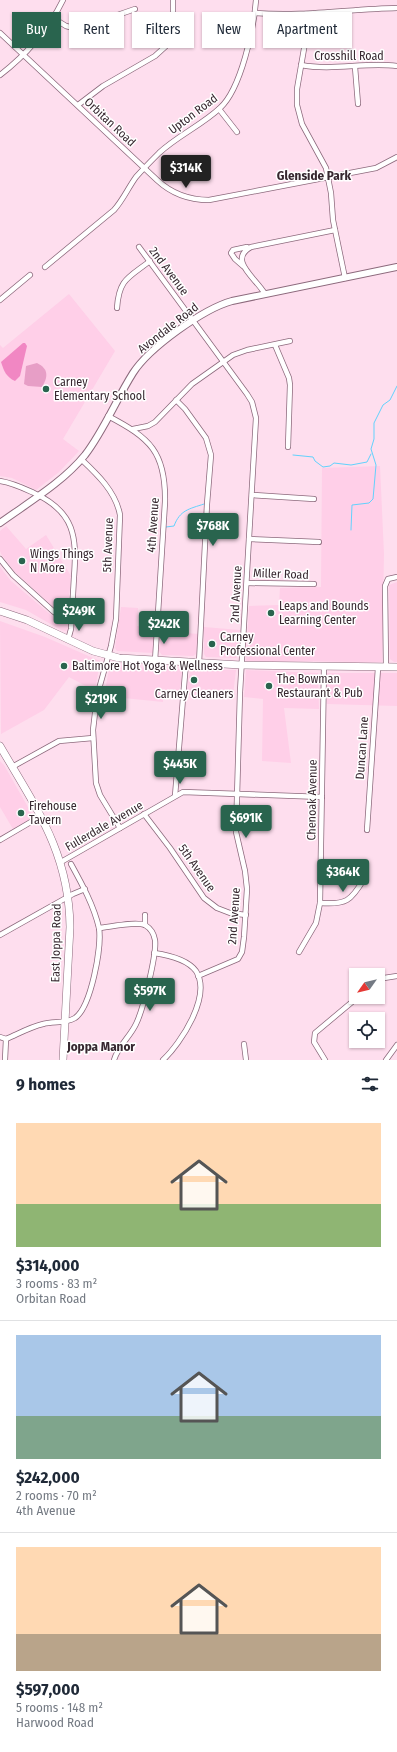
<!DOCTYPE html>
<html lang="en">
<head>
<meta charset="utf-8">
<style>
	body { margin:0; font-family:"Fira Sans Condensed",sans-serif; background:#f6f6f7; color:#1f2937; height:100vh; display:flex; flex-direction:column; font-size:15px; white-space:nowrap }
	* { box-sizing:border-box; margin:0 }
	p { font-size:13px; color:#747a83 }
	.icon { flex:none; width:22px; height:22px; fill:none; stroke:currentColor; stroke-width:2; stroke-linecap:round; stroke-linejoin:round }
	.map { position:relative; height:1060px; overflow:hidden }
	.panel { display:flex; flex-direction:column; background:#fff; flex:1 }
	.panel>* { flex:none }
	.hud { position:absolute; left:12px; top:12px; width:373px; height:36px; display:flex; gap:8px }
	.needle { width:26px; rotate:236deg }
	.controls { position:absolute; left:349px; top:968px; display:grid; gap:8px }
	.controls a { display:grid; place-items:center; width:36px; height:36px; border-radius:0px; background:#fff; box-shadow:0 1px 3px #0004; font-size:20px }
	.price { position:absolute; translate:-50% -34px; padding:0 9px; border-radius:4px; background:#29644e; color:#fff; font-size:13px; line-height:26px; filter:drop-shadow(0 1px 2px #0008) }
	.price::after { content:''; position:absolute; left:50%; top:24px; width:12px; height:9px; margin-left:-6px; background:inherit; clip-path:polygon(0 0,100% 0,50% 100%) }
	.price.active { background:#222; color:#fff }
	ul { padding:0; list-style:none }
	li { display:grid; align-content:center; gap:8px; height:212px; padding:0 16px }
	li+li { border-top:1px solid #e0e1e3 }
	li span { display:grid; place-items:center; height:124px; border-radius:0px; color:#555 }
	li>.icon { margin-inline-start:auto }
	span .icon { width:72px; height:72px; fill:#fffc; stroke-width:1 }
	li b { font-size:17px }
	h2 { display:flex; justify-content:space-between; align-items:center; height:48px; padding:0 16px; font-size:17px }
	.chip { padding:0 14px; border-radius:0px; background:#fff; box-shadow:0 1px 3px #0004; font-size:14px; line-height:36px }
	.chip.active { background:#29644e; color:#fff }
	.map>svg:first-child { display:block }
	.built { fill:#ffcfe8 }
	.green { fill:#e79ec6 }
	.forest { fill:#f187c3 }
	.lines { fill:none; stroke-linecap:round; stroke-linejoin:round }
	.stream { stroke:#62d2fd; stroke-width:1 }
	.street-casing { stroke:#8c697c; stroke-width:6 }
	.secondary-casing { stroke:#8c697c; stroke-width:8 }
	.primary-casing { stroke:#8c697c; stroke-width:8 }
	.street { stroke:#fff; stroke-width:4.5 }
	.secondary { stroke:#fff; stroke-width:6 }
	.primary { stroke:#fff; stroke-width:7 }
	.poi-dot { fill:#29644e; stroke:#fff; stroke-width:1.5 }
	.labels { text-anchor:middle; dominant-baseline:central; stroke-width:3; stroke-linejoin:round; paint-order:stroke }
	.street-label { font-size:12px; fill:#372830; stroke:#fff }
	.poi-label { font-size:12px; fill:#372830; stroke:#fff; text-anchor:start }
	.neighbourhood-label { font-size:13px; font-weight:bold; fill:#372830; stroke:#fff }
</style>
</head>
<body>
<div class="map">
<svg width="397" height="1060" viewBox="0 0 397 1060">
	<rect width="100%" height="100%" fill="#fedeee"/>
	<!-- built -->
	<g class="built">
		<path d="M69,294L115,351L63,439L79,451L59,472L36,490L12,478L0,476V345L3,348Z"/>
		<path d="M380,466L384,554L382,662L246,661L249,606L279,605L280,588L321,587L322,468Z"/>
		<path d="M6,526L26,549L46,535L71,576L68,611L61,612L57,610L15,572L1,554L0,551V531Z"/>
		<path d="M0,567L11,581L51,615L67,622L68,628L66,631L61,630L26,610L0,602Z"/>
		<path d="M397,582V662H394L390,659L389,585Z"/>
		<path d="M121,607L138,608L137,626L154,628L153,653L117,651L115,648Z"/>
		<path d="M0,621L45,637L100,661L95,691L69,677L44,710L1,734Z"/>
		<path d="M204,627L240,630L238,656L236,658L206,657L204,654Z"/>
		<path d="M160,631L199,634L196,654L193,656L162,655L159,651Z"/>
		<path d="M110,664L145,668L180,669L182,672L179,695H163V702L104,696Z"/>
		<path d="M190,670H236L233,695H186Z"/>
		<path d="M246,670L318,673L319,709L284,708L291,763L262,761L263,699L244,697Z"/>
		<path d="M326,673H397V706L327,704Z"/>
		<path d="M0,761L4,765L33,816L30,819L13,829L0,807Z"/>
	</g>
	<!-- green -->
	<path class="green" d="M37,363C49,369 48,377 42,387L28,386L24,384L26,366Z"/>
	<!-- forest -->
	<path class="forest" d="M23,343H25L27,346L20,376L15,381C6,377 4,371 1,362Z"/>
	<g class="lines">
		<!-- stream -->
		<g class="stream">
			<path d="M293,455L313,457L315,461L323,467L330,466L334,463L351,465L367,462L371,454"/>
			<path d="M166,527L174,526C180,510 189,509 204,504"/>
			<path d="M351,530L352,505L369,503L373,499L376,465L371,449L374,439V423L383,405L390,400L397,386"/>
		</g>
		<!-- street casing -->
		<g class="street-casing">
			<g id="street">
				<path d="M255,13C302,17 350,9 397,8"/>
				<path d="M306,14L305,43L297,89V105L302,124L326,168L331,193L333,220L345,278"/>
				<path d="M53,18L66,26L77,29L135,9"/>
				<path d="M0,33L157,180C172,194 189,200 209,200L376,168L397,157"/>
				<path d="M301,65C333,71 365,62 397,66"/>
				<path d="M355,67L358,104"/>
				<path d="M0,75C25,56 49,29 63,0"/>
				<path d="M78,105L103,86L155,56L166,46L173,30V0"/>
				<path d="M219,109L237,132"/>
				<path d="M139,247L247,394L252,402L256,418L240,692L236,832L245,871L247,889L244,937L242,952L238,959L198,976"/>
				<path d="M243,266L235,259L231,253L233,250L247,247"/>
				<path d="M45,267L114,210C123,200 128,188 136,177C143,169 151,161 159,153C177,136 202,125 220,108C241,89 254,28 256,0"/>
				<path d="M265,294C257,279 227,260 251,247L335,230"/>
				<path d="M0,300L30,275"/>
				<path d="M117,308C119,279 128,278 150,261"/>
				<path d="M275,345L289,378L290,385L288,447"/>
				<path d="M176,400L185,409L206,438L211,455L207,504L199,663"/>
				<path d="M108,416C150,438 166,452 165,502L155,661"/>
				<path d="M133,429L148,426L155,422L192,384L233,355L247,350L290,341"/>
				<path d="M81,459C97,474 116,492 120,515L116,619L111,646L97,696L93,730L96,783L100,795L120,828"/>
				<path d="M0,481C13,483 23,488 34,493C75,512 77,537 74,577C73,595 72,612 71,629L68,640"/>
				<path d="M252,495L314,499"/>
				<path d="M249,539L319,542"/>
				<path d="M0,559L13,575L54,612L60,616L71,619"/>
				<path d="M247,583L314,584"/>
				<path d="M386,667L385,586L388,579L397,577"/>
				<path d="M12,767L59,741L93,738"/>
				<path d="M175,796L186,662"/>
				<path d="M144,814L170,848L204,898L217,908L230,913L246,915"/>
				<path d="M367,830L378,668"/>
				<path d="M0,840L41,816"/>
				<path d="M61,862L183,792L322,797"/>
				<path d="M320,903C346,905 351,901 364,879"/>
				<path d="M145,925V915"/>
				<path d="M99,928C110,927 135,921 145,925C150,928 154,934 155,940C157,954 143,1010 136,1024C130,1037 118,1046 114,1060"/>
				<path d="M0,935L73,894L85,889"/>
				<path d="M299,952L316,923L320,903L324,667"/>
				<path d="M154,953C168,955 187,959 196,971C212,996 181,1043 163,1060"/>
				<path d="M378,981L384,978L397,976"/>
				<path d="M0,1037L6,1039C18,1034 30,1027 43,1024C54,1021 65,1024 75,1018C91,1007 102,947 99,928C94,906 82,884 71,864"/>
				<path d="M244,1044L246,1060"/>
				<path d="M5,1060L6,1039"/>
				<path d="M325,1060L314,1042L315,1033L358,997"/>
				<path d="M386,1060L397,1045"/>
			</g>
		</g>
		<!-- secondary casing -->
		<g class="secondary-casing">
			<path id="secondary" d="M0,523C29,502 62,483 85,455C104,430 116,400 133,373C149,348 203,309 232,301L397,267"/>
		</g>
		<!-- primary casing -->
		<g class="primary-casing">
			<g id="primary">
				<path d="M0,611L27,620L93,651L119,658L241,665L397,667"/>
				<path d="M0,746C36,808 69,852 70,927L63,1060"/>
			</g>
		</g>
		<!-- street -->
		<use href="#street" class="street"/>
		<!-- secondary -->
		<use href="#secondary" class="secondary"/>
		<!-- primary -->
		<use href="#primary" class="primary"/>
	</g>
	<!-- markers -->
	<g class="poi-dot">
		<circle cx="46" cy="389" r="4"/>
		<circle cx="22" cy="561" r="4"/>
		<circle cx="271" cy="613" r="4"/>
		<circle cx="212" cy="644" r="4"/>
		<circle cx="64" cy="666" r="4"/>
		<circle cx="194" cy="680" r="4"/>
		<circle cx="269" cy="686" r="4"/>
		<circle cx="21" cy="813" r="4"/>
	</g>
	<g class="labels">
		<!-- street labels -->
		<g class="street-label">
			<text x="349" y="56">Crosshill Road</text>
			<text transform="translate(193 114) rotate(-37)">Upton Road</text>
			<text transform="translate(110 122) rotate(43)">Orbitan Road</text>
			<text transform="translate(169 271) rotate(53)">2nd Avenue</text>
			<text transform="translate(168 328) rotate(-38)">Avondale Road</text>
			<text transform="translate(153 525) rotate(-86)">4th Avenue</text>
			<text transform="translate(108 545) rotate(-88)">5th Avenue</text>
			<text transform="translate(281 574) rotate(2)">Miller Road</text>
			<text transform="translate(236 594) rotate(-87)">2nd Avenue</text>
			<text transform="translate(362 748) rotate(-86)">Duncan Lane</text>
			<text transform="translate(312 800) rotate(-89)">Chenoak Avenue</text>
			<text transform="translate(104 826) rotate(-30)">Fullerdale Avenue</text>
			<text transform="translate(197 868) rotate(55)">5th Avenue</text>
			<text transform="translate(234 916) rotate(-86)">2nd Avenue</text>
			<text transform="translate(56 943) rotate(-89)">East Joppa Road</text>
		</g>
		<!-- poi labels -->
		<g class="poi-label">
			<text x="54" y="382">Carney<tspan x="54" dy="14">Elementary School</tspan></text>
			<text x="30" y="554">Wings Things<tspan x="30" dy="14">N More</tspan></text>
			<text x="279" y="606">Leaps and Bounds<tspan x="279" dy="14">Learning Center</tspan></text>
			<text x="220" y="637">Carney<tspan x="220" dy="14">Professional Center</tspan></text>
			<text x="72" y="666">Baltimore Hot Yoga &amp; Wellness</text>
			<text x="277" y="679">The Bowman<tspan x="277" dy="14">Restaurant &amp; Pub</tspan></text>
			<text x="194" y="694" text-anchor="middle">Carney Cleaners</text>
			<text x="29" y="806">Firehouse<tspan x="29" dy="14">Tavern</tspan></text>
		</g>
		<!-- neighbourhood labels -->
		<g class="neighbourhood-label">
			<text x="314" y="175">Glenside Park</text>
			<text x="101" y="1046">Joppa Manor</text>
		</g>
	</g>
</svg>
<div class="controls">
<a><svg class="needle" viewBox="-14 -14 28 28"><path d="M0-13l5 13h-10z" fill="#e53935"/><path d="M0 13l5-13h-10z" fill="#747a83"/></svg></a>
<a><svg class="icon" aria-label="locate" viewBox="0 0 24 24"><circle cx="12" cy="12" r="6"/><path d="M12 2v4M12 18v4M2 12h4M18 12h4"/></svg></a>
</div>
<b class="price active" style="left:186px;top:189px">$314K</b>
<b class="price" style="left:213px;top:547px">$768K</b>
<b class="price" style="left:79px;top:632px">$249K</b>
<b class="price" style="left:164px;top:645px">$242K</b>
<b class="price" style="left:101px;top:720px">$219K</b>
<b class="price" style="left:180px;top:785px">$445K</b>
<b class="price" style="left:246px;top:839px">$691K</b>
<b class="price" style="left:343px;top:893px">$364K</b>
<b class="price" style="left:150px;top:1012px">$597K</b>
<div class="hud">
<a class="chip active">Buy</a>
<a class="chip">Rent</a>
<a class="chip">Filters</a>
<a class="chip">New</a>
<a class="chip">Apartment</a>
</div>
</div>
<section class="panel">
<h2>9 homes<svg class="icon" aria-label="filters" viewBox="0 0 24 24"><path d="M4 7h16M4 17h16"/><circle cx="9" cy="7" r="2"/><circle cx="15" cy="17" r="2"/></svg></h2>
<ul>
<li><span style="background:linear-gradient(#ffd9b3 65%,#8fb573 0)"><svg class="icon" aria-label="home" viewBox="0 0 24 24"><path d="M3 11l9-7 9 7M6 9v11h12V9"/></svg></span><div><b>$314,000</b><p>3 rooms · 83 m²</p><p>Orbitan Road</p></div></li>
<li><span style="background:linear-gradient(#a9c7e8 65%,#7fa58c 0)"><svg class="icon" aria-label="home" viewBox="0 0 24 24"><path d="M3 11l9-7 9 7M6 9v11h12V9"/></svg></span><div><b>$242,000</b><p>2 rooms · 70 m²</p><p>4th Avenue</p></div></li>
<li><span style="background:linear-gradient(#ffd9b3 70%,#b9a48a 0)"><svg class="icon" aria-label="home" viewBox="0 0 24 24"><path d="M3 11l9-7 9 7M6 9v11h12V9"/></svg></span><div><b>$597,000</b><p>5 rooms · 148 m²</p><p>Harwood Road</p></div></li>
</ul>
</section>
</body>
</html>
